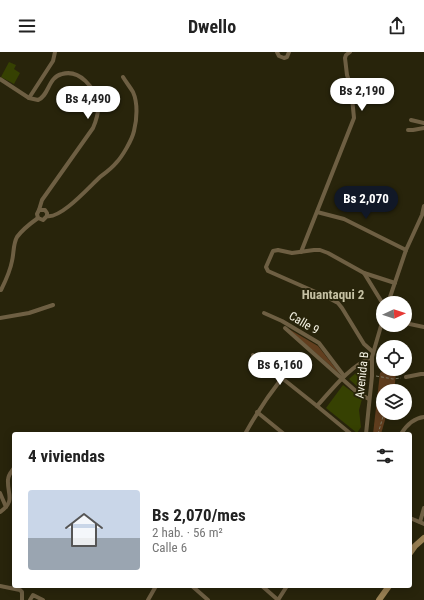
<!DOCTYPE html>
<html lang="es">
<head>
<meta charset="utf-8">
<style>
	body { margin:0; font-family:"Roboto Condensed",sans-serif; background:#f2f2f2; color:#222; height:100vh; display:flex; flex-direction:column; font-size:15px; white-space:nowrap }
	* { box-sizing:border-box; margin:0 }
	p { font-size:13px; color:#767676 }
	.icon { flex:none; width:22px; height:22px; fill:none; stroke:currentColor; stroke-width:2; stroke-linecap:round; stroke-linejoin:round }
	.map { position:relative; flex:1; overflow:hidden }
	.side { position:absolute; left:12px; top:380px; width:400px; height:156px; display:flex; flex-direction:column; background:#fff; border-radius:4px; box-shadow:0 2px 10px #0003 }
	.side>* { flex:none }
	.needle { width:26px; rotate:87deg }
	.controls { position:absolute; left:376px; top:244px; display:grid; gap:8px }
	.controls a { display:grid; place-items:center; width:36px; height:36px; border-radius:50%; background:#fff; box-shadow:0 2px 10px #0003; font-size:20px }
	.price { position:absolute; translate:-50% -34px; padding:0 9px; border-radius:14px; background:#fff; color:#222; font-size:13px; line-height:26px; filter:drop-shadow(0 1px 2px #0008) }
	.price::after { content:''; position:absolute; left:50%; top:24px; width:12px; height:9px; margin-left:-6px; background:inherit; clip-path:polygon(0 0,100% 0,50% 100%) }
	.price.selected { background:#111827; color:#fff }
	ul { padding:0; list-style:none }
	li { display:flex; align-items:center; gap:12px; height:100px; padding:0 16px }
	li span { display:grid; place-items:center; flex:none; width:112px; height:80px; border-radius:4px; color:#555 }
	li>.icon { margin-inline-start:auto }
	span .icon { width:48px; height:48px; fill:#fffc; stroke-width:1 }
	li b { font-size:17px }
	h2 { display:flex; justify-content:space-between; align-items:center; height:48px; padding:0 16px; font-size:17px }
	header { display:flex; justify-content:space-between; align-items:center; height:52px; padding:0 16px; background:#fff; font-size:18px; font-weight:700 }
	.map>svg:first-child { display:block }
	.green { fill:#613e1e }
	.building { fill:#364102 }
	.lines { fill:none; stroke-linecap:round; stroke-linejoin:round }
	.path { stroke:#7e7b66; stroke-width:1; stroke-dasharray:3 2; stroke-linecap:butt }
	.street { stroke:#6e5f43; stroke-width:4 }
	.secondary { stroke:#998053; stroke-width:6 }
	.labels { text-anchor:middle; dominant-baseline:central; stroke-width:4; stroke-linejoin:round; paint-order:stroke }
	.street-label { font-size:12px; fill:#f6f4e5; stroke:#28240b }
	.neighbourhood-label { font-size:13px; font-weight:bold; fill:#c5c0a3; stroke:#28240b }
</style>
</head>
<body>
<header><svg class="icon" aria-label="menu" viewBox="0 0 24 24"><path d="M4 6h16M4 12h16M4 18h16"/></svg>Dwello<svg class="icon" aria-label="share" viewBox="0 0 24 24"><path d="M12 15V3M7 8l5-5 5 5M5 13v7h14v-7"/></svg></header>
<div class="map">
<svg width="424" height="548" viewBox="0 0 424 548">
	<rect width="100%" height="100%" fill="#28240b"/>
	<!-- green -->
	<g class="green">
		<path d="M287,276L318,294L340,322Z"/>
		<path d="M385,317H387L396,320L395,331L393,339H383V361H387L381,382H373L380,321Z"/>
	</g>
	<!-- building -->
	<g class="building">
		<path d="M9,10L16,13L14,17L20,21L14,32L1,25Z"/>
		<path d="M366,312L368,313V316L365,337L361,338L349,327Z"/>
		<path d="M343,333L362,347L359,358L361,375L357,381L326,356Z"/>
	</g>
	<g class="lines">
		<!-- path -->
		<g class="path">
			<path d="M376,324L393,327L401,326"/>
			<path d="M391,339L393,335"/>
			<path d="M378,382L384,361"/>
		</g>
		<!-- street -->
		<g class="street">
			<path d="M277,0L279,4L284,6L287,5L289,0"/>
			<path d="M0,27L29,46L38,48C49,44 48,25 62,22C80,17 95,36 98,52C99,60 96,69 93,76L42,148L39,158L37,162L38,166L43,168L47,164C61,167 89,135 100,125C105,121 111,117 116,111C122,105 132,88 134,79C137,67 138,51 133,40C130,35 126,30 123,25"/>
			<path d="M29,46L53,9L55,0"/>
			<path d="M411,68L424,71"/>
			<path d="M408,78H413L424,76"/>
			<path d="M39,158H45L47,161V164"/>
			<path d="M317,160L344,167L406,198"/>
			<path d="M301,200L354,66L351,35L347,23L345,6L346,3L350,0"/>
			<path d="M364,221L383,252"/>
			<path d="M0,238H1C6,228 10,220 12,209C14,201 13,192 17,185C22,178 31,171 38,166"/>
			<path d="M388,251L406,198L422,163L424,154"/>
			<path d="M264,261L282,269L319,291L344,324"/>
			<path d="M0,266L29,261L53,253"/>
			<path d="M405,271L424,275"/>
			<path d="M285,276L358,341L369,347"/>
			<path d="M373,300L364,292L342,256L338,251L327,245L268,219L266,215L273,199L278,198L292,201L314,198H320L328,201L364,221L395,231"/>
			<path d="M253,303L317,354L351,382"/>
			<path d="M406,325L421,322H424"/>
			<path d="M317,354C334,335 349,315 372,305"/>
			<path d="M257,360L284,382"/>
			<path d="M245,382C256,362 268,344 282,326"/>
			<path d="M366,382L372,324V305L383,267"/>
			<path d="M401,382C406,374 414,366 424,365"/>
			<path d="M0,441L6,455"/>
			<path d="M0,460C16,449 7,442 8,428C8,423 11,420 14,416"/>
			<path d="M410,466L424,472"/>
			<path d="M420,470L424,456"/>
			<path d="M0,534L20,538L22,540V548"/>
			<path d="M192,534L208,548"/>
			<path d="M262,534L278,548"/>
			<path d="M30,548L33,543L43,548"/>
			<path d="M148,548L156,534"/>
			<path d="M278,548L287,534"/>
		</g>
		<!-- secondary -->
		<g class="secondary">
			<path d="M410,501L415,494L424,486"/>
			<path d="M379,548L389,534"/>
		</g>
	</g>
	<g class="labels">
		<!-- street labels -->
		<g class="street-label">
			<text transform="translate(304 271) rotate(30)">Calle 9</text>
			<text transform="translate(362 323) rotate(-84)">Avenida B</text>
		</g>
		<!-- neighbourhood labels -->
		<g class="neighbourhood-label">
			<text x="333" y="242">Huantaqui 2</text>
		</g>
	</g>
</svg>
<div class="controls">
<a><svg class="needle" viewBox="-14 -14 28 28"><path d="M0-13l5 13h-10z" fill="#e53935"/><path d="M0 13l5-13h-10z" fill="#767676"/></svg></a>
<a><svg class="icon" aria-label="locate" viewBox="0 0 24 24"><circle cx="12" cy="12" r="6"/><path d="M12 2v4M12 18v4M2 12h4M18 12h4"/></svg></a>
<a><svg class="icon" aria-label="layers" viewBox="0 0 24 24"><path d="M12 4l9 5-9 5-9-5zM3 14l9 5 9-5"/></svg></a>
</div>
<b class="price" style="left:362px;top:60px">Bs 2,190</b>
<b class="price" style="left:88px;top:68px">Bs 4,490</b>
<b class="price selected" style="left:366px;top:168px">Bs 2,070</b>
<b class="price" style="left:280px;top:334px">Bs 6,160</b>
<section class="side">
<h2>4 viviendas<svg class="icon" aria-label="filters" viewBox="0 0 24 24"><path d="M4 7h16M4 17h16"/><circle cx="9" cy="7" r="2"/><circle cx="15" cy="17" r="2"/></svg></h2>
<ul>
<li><span style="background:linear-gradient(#c9d6e8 60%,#9aa5b1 0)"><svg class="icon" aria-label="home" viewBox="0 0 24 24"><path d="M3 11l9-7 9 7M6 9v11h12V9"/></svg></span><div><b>Bs 2,070/mes</b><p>2 hab. · 56 m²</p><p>Calle 6</p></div></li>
</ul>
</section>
</div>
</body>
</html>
